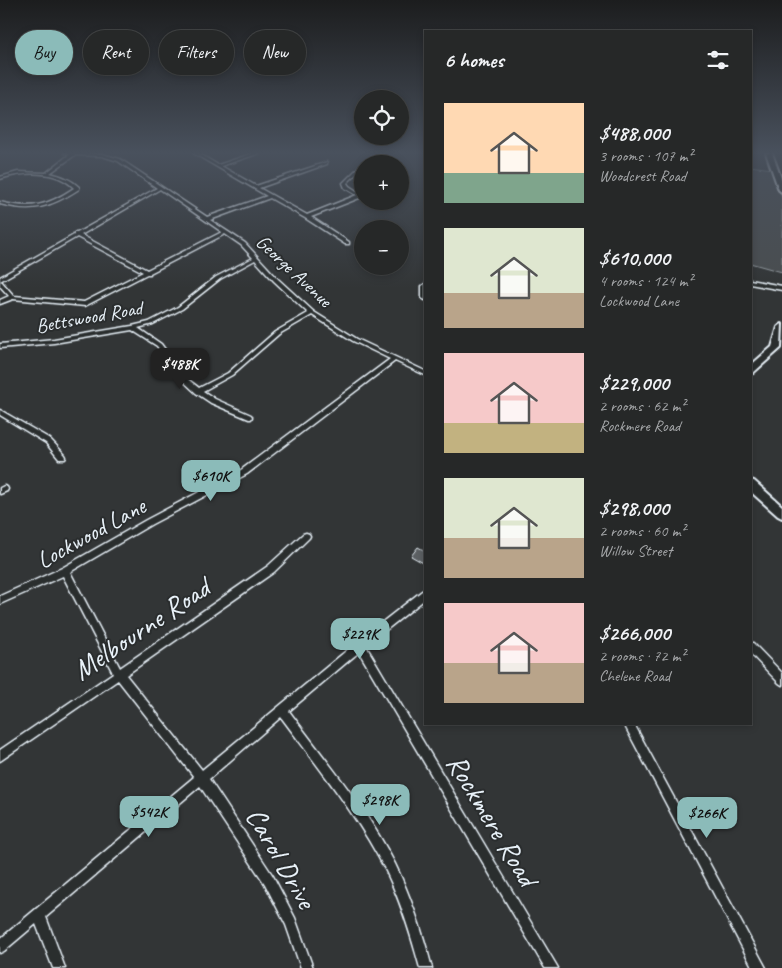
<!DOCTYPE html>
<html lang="en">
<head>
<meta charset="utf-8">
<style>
	body { margin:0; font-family:Caveat,sans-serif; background:#323434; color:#f1f3f6; height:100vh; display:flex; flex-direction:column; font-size:19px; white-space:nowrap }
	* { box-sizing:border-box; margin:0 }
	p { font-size:16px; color:#a4a6a8 }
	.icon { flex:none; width:28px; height:28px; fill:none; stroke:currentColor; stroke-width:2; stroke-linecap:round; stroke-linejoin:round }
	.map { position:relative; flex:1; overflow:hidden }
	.sheet { position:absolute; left:424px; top:30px; width:328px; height:695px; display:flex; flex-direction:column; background:#262828; border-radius:0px; box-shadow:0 2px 8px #0003,0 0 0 1px #424445 }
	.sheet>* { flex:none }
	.guide { position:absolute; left:15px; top:30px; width:334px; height:45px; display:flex; gap:10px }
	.fabs { position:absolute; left:354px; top:90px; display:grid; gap:10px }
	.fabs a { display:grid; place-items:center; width:55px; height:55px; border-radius:50%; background:#262828; box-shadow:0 2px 8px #0003,0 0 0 1px #424445; font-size:25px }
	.price { position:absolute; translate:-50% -42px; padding:0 11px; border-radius:10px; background:#8bbbb9; color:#111; font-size:16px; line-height:32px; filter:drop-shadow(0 1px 2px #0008) }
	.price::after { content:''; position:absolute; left:50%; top:30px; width:15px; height:11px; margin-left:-8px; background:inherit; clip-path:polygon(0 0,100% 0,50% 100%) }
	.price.current { background:#222; color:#fff }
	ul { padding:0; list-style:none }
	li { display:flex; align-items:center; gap:15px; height:125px; padding:0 20px }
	li span { display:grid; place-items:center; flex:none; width:140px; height:100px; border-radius:0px; color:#555 }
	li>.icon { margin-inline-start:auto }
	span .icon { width:60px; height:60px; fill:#fffc; stroke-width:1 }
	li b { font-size:21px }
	h2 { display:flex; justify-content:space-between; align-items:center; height:60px; padding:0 20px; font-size:21px }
	.chip { padding:0 18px; border-radius:22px; background:#262828; box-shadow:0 2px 8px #0003,0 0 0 1px #424445; font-size:18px; line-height:45px }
	.chip.current { background:#8bbbb9; color:#111 }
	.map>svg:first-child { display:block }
	.green { fill:#494d4f; stroke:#989fa4 }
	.building { fill:#5c6063; stroke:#e8f1f8 }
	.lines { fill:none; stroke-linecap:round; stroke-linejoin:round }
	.street-casing { stroke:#e8f1f8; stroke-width:3 }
	.secondary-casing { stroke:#e8f1f8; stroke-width:4 }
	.street { fill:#2a2d2e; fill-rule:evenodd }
	.secondary { fill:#2a2d2e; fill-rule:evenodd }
	.labels { text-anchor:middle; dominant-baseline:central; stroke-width:4; stroke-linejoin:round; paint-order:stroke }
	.far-street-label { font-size:20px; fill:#e8f1f8; stroke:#2a2d2e }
	.street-label { font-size:24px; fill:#e8f1f8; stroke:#2a2d2e }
	.near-street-label { font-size:29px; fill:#e8f1f8; stroke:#2a2d2e }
</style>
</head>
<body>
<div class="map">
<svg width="782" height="968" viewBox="0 0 782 968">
	<rect width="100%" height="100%" fill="#323536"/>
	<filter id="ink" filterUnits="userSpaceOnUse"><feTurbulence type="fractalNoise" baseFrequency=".02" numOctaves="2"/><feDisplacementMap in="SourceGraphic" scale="10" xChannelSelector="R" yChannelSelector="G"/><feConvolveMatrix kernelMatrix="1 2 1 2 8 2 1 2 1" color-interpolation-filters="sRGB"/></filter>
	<g filter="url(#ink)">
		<!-- green -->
		<path class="green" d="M750,166L772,169L782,199V272L750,263Z"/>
		<!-- building -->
		<path class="building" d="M418,547L425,551V564L411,556Z"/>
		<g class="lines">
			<!-- street casing -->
			<g class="street-casing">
				<g id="street">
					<path d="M64,153L102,154L120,159L207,217L267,196L193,153H198L218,165L254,153H260L221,166L256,186L327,162V164L259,188L307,215L357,195L345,188L343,183L361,165H362V168L347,183L349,186L361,194H362V197L311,217L349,242V244H345L305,218L270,198L210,220L245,243L278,279L314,312L357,339L425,371V375L395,361L247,474L152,524L70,572L120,668L268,566L303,534L306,533L309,534L310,536L309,538L274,572L126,675L202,770L357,642L422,591L425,590V599L366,646L558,968H545L359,652L289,711C326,761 367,809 395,864C411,897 423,933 432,968H420C411,935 401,902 386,871C358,816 318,767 281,717L209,779L273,876L295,918L313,968H301L286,925L265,884L200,786L46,917L65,968H53L36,924L4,951L0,953V939L194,777L118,680L0,761V750L113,673L63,576L0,604V596L62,568L146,520L241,470L390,359L353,341L312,315L279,334L232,375L203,391L215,399L251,415L252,417L251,419H249L211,403L196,393L181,379L157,346L132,330L54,343L0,348V344L54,339L132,326L149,322L178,307L216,277L253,258L241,245L225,234L150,273V274H147L85,306L13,299L0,304V300L9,296L0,286V281L2,282L14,296L84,302L143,272L77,237L0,281V277L74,235V233H77L157,188L118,161L102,156L75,155L50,173C62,176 70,179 79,187V189C51,207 33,213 0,204V202C32,210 47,206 74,188C56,169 23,172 0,179V177L18,172L46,173L70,154ZM160,189L222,232L147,270L81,235ZM255,260L274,281L308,313L275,332L228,373L199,388L185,377L161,344L138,328L153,324L182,309L220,279Z"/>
					<path d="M379,153H383L369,164H364Z"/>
					<path d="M750,280L782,286V290L750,284Z"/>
					<path d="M425,284V300L422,298V286Z"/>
					<path d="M0,410L50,439L65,455L66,457L65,459H59L46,443L0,415Z"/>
					<path d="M4,486L7,487L8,489L7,491L0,494V488Z"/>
					<path d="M750,642L753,643L782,673V685L779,683L750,653Z"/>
					<path d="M624,724H634L766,968H753Z"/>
				</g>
			</g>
			<!-- secondary casing -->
			<g class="secondary-casing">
				<g id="secondary">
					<path d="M766,153H772L782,181V192L779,190Z"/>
					<path d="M782,324L781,348L753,373L750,374V366L772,347L778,327Z"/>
					<path d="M750,480L754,481L782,506V518L778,516L750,491Z"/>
				</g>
			</g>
			<!-- street -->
			<use href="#street" class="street"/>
			<!-- secondary -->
			<use href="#secondary" class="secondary"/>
		</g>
	</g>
	<!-- sky -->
	<linearGradient id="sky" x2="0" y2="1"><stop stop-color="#1c1d1e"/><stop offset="0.53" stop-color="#49515d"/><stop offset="1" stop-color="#49515d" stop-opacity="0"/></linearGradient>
	<rect width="782" height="288" fill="url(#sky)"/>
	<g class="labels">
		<!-- far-street labels -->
		<g class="far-street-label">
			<text transform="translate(294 271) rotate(43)">George Avenue</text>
			<text transform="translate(89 317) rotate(-10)">Bettswood Road</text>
		</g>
		<!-- street labels -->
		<g class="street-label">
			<text transform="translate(91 533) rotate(-29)">Lockwood Lane</text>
		</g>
		<!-- near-street labels -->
		<g class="near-street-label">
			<text transform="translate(141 629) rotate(-34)">Melbourne Road</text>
			<text transform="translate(492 820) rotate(59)">Rockmere Road</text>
			<text transform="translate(281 858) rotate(60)">Carol Drive</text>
		</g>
	</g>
</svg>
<div class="fabs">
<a><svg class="icon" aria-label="locate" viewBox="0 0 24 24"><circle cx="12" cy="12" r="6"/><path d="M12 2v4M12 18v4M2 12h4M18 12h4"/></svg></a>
<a>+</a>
<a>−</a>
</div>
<b class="price current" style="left:180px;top:390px">$488K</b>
<b class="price" style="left:211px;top:502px">$610K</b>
<b class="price" style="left:360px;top:660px">$229K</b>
<b class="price" style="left:380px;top:826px">$298K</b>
<b class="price" style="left:149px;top:838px">$542K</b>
<b class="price" style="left:707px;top:839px">$266K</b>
<div class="guide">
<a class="chip current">Buy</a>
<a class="chip">Rent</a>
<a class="chip">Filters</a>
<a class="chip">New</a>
</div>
<section class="sheet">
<h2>6 homes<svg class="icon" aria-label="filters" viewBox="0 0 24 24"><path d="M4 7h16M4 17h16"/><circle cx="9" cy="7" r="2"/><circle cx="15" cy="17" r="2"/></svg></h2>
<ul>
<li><span style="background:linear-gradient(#ffd9b3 70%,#7fa58c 0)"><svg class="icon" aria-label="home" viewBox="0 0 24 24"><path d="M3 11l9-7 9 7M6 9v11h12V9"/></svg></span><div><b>$488,000</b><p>3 rooms · 107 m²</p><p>Woodcrest Road</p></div></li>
<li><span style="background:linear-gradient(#dfe7d0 65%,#b9a48a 0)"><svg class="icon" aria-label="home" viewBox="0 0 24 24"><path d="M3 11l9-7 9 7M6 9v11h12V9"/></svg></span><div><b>$610,000</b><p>4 rooms · 124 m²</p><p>Lockwood Lane</p></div></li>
<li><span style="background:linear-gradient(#f6c9c9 70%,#c2b280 0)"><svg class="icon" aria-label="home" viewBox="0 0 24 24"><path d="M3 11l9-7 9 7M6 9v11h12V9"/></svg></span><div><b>$229,000</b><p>2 rooms · 62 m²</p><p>Rockmere Road</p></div></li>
<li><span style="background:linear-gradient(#dfe7d0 60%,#b9a48a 0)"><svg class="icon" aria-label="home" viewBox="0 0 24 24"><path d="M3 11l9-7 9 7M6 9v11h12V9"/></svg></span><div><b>$298,000</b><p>2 rooms · 60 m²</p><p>Willow Street</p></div></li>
<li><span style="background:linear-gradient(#f6c9c9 60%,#b9a48a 0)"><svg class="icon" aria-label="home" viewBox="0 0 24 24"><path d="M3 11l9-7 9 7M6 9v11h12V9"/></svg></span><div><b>$266,000</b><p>2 rooms · 72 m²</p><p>Chelene Road</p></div></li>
</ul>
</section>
</div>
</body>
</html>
